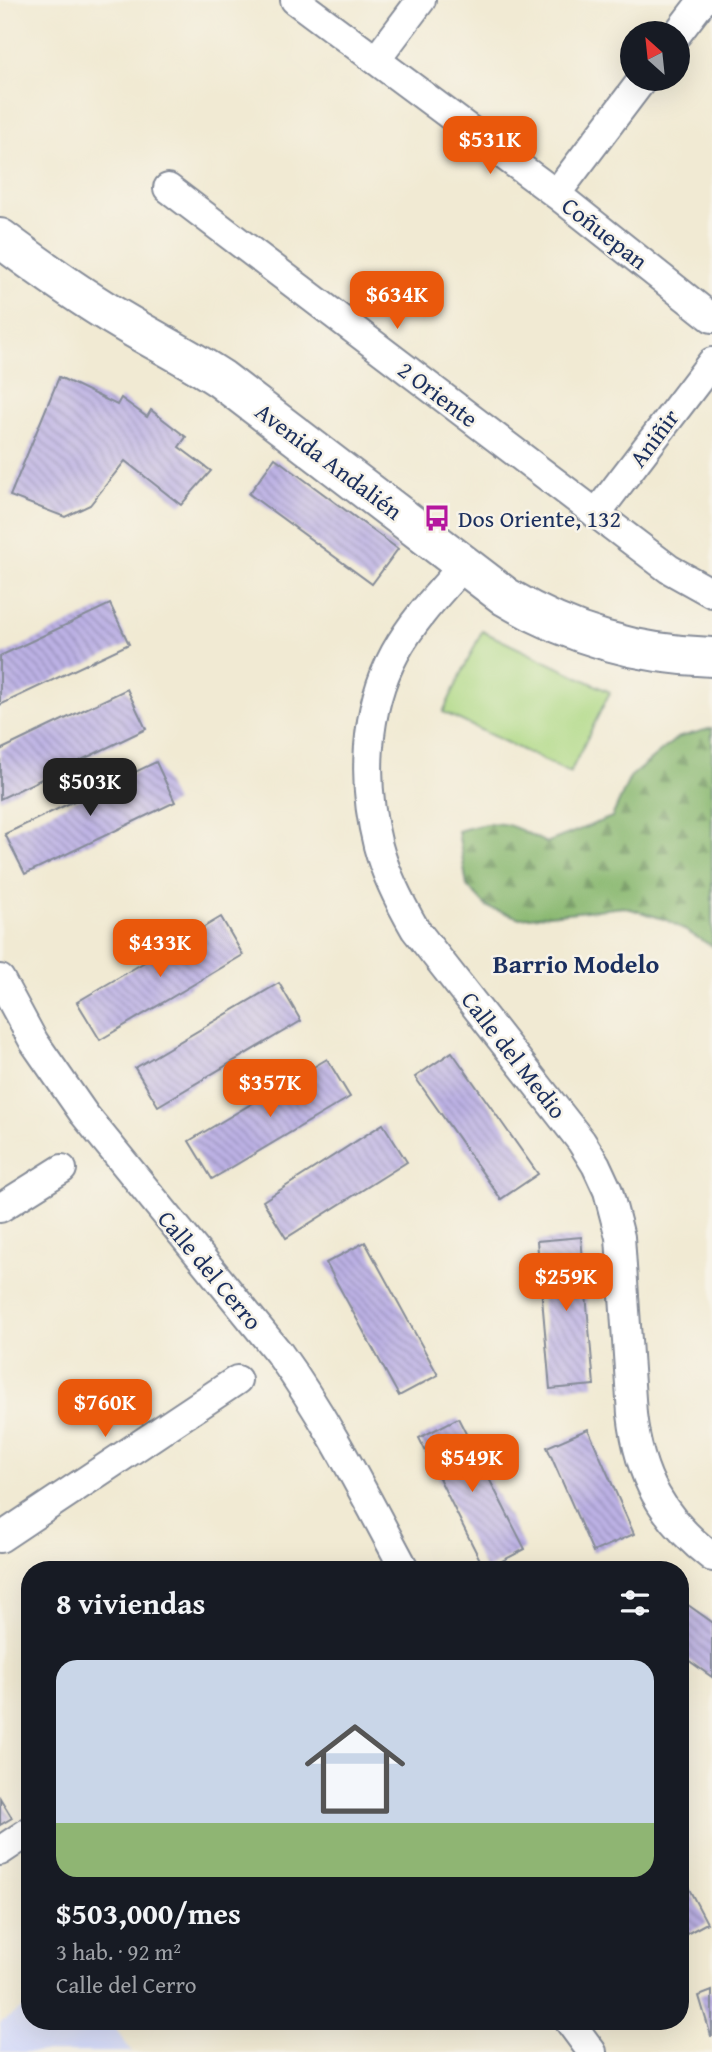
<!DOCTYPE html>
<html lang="es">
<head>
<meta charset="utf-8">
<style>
	body { margin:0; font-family:"Gentium Book Plus",serif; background:#20242c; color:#f1f3f6; height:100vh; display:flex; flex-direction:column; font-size:26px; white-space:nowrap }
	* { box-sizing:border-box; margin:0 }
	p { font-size:23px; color:#9ea1a6 }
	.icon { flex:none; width:38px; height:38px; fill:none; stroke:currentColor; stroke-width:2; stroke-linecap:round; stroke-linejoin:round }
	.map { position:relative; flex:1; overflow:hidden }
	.sheet { position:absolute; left:21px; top:1561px; width:668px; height:469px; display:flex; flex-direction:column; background:#171b24; border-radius:28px; box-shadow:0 7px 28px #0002 }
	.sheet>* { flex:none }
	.needle { width:46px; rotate:333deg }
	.controls { position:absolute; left:620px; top:21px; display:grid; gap:14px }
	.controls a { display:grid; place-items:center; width:70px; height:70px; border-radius:50%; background:#171b24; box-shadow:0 7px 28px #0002; font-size:35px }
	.price { position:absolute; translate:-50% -60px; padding:0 16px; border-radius:14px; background:#ea580c; color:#fff; font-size:23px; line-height:46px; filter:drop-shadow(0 2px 4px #0008) }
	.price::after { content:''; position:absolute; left:50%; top:42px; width:21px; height:16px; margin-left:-10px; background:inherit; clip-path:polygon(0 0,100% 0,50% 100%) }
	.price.on { background:#222; color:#fff }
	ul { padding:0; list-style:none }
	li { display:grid; align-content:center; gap:14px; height:371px; padding:0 35px }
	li+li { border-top:2px solid #363941 }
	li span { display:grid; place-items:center; height:217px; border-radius:21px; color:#555 }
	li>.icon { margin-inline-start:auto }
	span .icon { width:126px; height:126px; fill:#fffc; stroke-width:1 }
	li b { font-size:30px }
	h2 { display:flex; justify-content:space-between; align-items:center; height:84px; padding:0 35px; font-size:30px }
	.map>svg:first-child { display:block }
	.built { fill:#d3d9f9 }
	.green { fill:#afd985; stroke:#658472; stroke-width:2 }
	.forest { fill:url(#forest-firs); stroke:#537468; stroke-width:2 }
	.building { fill:url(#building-back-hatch) }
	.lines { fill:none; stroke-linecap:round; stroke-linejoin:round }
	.minor-casing { stroke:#868c98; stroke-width:32 }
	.secondary-casing { stroke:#868c98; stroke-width:42 }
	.minor { stroke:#fff; stroke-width:28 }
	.secondary { stroke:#fff; stroke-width:38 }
	.labels { text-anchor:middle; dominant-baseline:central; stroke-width:5; stroke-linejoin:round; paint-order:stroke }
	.street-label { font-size:24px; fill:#1b2f5e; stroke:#f7f3e8 }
	.poi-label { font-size:24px; fill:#1b2f5e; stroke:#f7f3e8; text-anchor:start }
	.neighbourhood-label { font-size:26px; font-weight:bold; fill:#1b2f5e; stroke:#f7f3e8 }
</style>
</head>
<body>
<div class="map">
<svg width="712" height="2052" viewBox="0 0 712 2052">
	<defs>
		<pattern id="forest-firs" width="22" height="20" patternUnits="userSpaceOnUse" patternTransform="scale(1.75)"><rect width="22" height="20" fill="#8bb972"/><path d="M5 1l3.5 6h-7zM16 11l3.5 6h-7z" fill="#719761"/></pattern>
		<pattern id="building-back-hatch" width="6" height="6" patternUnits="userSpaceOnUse" patternTransform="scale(1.75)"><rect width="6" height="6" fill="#bcb1e4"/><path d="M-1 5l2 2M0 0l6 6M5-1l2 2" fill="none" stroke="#9890bc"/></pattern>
	</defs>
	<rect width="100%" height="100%" fill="#f7f3e8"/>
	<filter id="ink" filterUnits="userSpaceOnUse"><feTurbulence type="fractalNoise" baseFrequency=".0143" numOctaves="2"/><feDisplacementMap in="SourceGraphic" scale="14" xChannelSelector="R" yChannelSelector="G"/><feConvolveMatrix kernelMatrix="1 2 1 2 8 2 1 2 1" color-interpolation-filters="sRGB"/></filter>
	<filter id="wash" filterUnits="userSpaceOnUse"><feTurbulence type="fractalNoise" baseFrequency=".00686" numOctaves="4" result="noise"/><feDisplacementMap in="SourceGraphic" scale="28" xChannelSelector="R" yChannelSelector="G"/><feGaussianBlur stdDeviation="1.57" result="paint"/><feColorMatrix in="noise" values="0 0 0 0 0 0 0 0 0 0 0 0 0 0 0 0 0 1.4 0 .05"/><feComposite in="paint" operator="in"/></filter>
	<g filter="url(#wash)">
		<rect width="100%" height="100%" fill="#f1ead3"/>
		<!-- built -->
		<path class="built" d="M30,2003V2021H110L132,2052H0V2023Z"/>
		<!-- green -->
		<path class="green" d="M482,631L610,692L570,773L443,712Z"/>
		<!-- forest -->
		<path class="forest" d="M712,728V946L667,920L624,907L520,918L487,907L467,886L458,831C501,818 507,822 546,843L612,817L630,777L677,738Z"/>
		<g id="blocks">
			<!-- building -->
			<g class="building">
				<path d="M59,377L117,405L121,398L147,417L151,410L186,437L179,447L211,471L181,505L125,461L90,505L65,517L10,496Z"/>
				<path d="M275,458L398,549L372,584L249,494Z"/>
				<path d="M110,604L129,644L0,705V656Z"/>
				<path d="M127,689L146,729L0,799V750Z"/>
				<path d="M156,762L175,802L25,874L5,834Z"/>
				<path d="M221,917L243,955L100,1040L77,1002Z"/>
				<path d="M279,983L301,1021L158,1106L135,1068Z"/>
				<path d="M452,1052L538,1174L501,1199L415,1077Z"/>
				<path d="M327,1059L350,1097L212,1179L189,1141Z"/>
				<path d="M383,1124L407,1162L286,1238L263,1201Z"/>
				<path d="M581,1237L594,1385L550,1389L537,1241Z"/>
				<path d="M365,1242L438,1375L399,1396L326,1263Z"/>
				<path d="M458,1418L525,1549L485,1570L419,1438Z"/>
				<path d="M588,1429L634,1534L593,1552L547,1447Z"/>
				<path d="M681,1600L712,1622V1677L681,1655Z"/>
				<path d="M0,1798L12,1818L0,1825Z"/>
				<path d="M681,1874L707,1923L681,1937Z"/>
				<path d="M712,1991V2036H711L699,1996Z"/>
			</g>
		</g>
	</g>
	<g filter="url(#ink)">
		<use href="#blocks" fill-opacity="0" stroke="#868c98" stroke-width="2"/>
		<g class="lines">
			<!-- minor casing -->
			<g class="minor-casing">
				<g id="minor">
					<path d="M295,0L556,194L712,318"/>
					<path d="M677,34L703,0"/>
					<path d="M376,60L421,0"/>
					<path d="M168,188L669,569L712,593"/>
					<path d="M556,194L643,79"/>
					<path d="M596,514L712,362"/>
					<path d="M464,565C439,593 413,620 395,653C364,710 362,784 378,846C386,876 400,903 415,929L581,1141L596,1165L608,1191L620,1237L632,1414C639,1476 662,1519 712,1557"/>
					<path d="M0,979L34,1042L84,1114L279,1353C328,1421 365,1496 405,1570"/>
					<path d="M0,1208L62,1169"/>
					<path d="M0,1538L237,1380"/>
					<path d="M0,1851L30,1831"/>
					<path d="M569,2021L592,2052"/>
				</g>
			</g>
			<!-- secondary casing -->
			<g class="secondary-casing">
				<path id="secondary" d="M0,238C39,267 79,296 122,321C155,341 188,357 221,379L506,597C570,635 636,655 712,657"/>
			</g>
			<!-- minor -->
			<use href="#minor" class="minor"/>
			<!-- secondary -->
			<use href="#secondary" class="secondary"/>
		</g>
	</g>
	<!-- icons -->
	<defs>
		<g id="bus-bare" transform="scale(2.1)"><path d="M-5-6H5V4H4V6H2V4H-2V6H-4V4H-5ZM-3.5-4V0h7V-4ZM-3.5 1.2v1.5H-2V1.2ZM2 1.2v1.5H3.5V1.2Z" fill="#b5179e" stroke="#f7f3e8" stroke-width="2.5" paint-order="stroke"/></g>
	</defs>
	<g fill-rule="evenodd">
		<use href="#bus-bare" x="437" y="518"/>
	</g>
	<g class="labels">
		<!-- street labels -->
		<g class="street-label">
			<text transform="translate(605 233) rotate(38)">Coñuepan</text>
			<text transform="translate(438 394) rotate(37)">2 Oriente</text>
			<text transform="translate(654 438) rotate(-53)">Aniñir</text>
			<text transform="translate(329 461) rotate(37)">Avenida Andalién</text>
			<text transform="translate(514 1055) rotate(52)">Calle del Medio</text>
			<text transform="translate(210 1270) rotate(50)">Calle del Cerro</text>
		</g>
		<!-- poi labels -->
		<g class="poi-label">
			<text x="458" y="518">Dos Oriente, 132</text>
		</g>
		<!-- neighbourhood labels -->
		<g class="neighbourhood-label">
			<text x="576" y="963">Barrio Modelo</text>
		</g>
	</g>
</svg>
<div class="controls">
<a><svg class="needle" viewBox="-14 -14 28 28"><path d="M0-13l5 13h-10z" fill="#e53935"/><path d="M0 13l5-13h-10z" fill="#9ea1a6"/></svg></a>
</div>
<b class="price" style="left:490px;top:176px">$531K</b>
<b class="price" style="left:397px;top:331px">$634K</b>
<b class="price on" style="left:90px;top:818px">$503K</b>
<b class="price" style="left:160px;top:979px">$433K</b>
<b class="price" style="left:270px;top:1119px">$357K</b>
<b class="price" style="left:566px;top:1313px">$259K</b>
<b class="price" style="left:105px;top:1439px">$760K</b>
<b class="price" style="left:472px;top:1494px">$549K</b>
<section class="sheet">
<h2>8 viviendas<svg class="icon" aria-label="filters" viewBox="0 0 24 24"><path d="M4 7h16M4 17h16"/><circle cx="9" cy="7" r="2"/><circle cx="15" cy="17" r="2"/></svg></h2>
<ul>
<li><span style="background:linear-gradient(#c9d6e8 75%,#8fb573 0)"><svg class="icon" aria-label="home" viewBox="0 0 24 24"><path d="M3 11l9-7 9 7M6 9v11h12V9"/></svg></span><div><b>$503,000/mes</b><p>3 hab. · 92 m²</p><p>Calle del Cerro</p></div></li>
</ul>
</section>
</div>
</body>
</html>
